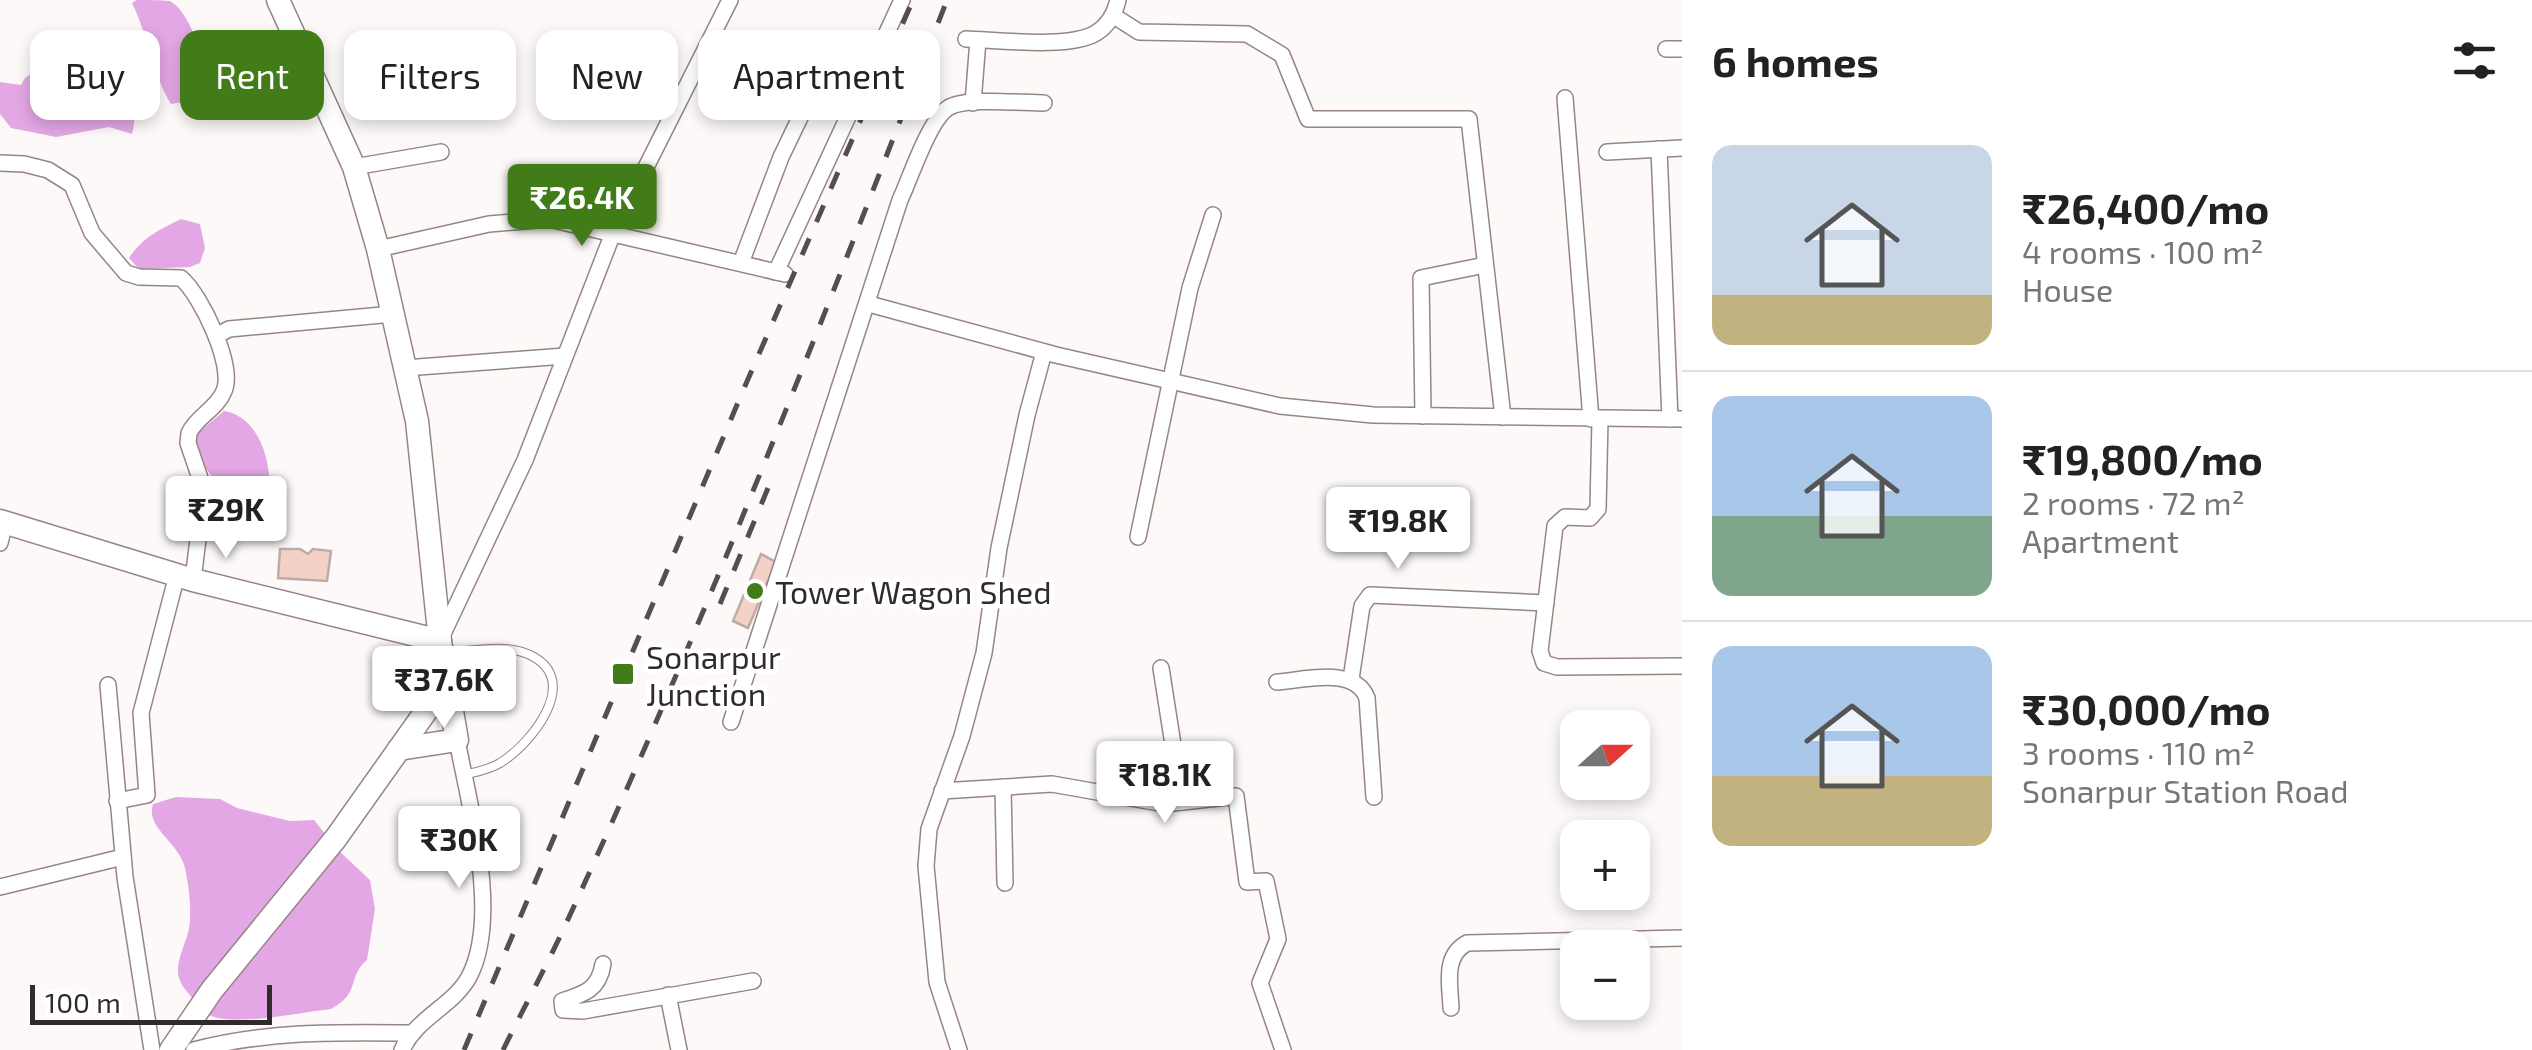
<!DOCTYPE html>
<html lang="en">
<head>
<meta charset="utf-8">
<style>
	body { margin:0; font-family:"Exo 2",sans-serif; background:#f2f2f2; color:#222; height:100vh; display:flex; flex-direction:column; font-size:38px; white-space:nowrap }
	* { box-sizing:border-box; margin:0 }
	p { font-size:32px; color:#767676 }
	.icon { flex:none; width:55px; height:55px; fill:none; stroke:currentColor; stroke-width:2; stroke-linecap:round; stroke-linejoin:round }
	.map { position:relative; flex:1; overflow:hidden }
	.sheet { display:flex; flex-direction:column; background:#fff; width:850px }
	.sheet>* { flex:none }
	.top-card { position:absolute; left:30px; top:30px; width:950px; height:90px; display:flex; gap:20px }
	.needle { width:65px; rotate:69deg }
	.buttons { position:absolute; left:1560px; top:710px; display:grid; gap:20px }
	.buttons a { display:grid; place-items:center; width:90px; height:90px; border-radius:20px; background:#fff; box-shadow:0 5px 15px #0003; font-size:50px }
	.scale { position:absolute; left:30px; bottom:25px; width:242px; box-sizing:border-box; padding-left:10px; border:5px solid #312a2a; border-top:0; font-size:28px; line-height:35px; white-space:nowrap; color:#312a2a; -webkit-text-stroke:8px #fff; paint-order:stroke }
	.price { position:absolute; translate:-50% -85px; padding:0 22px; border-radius:10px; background:#fff; color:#222; font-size:32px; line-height:65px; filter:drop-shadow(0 2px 5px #0008) }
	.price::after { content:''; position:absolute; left:50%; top:60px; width:30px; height:22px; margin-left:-15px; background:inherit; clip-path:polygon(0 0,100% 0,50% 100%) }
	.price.selected { background:#417c18; color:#fff }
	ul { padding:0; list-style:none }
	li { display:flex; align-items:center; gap:30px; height:250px; padding:0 30px }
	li+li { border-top:2px solid #e0e0e0 }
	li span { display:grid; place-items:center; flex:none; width:280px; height:200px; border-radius:20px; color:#555 }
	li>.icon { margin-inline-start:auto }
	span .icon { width:120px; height:120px; fill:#fffc; stroke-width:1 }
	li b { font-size:42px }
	h2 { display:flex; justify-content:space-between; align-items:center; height:120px; padding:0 30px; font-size:42px }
	.chip { padding:0 35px; border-radius:20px; background:#fff; box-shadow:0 5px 15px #0003; font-size:35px; line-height:90px }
	.chip.selected { background:#417c18; color:#fff }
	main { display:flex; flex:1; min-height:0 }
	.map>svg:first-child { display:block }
	.water { fill:#e3a7e5 }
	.building { fill:#f4d1c6; stroke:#bdaba5; stroke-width:2.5 }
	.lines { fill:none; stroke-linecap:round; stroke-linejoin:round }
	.service-casing { stroke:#978586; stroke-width:10 }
	.minor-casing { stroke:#978586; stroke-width:18 }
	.secondary-casing { stroke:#978586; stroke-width:25 }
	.service { stroke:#fff; stroke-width:8 }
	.minor { stroke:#fff; stroke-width:15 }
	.secondary { stroke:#fff; stroke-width:22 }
	.rail { stroke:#554e4e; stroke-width:5; stroke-dasharray:18 18; stroke-linecap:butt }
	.poi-dot { fill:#417c18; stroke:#fff; stroke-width:4 }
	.labels { text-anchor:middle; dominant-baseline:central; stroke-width:9; stroke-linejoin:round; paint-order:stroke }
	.poi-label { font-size:32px; fill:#312a2a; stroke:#fff; text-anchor:start }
</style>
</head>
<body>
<main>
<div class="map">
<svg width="1682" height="1050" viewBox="0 0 1682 1050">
	<rect width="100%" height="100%" fill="#fdf9f9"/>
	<!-- water -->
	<g class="water">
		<path d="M137,0C147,0 161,0 170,1C193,13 207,73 214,97L171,104C153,75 148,35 132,3Z"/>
		<path d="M108,64C128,81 140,108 132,134L109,127L56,137L11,128L0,114V82L21,85L25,78L43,66L78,75Z"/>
		<path d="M181,219L200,224L205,248L200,263L190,267L139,269L129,258C143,237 159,230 181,219Z"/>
		<path d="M224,411C265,417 278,481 264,515C233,511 237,511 220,487C216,480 209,474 205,467C200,457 200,447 193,437Z"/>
		<path d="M176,797L220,799L237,808L290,821L314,820L338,850L370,880L375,909L367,960C346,978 362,992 331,1009C302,1012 234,1027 209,1015C203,1011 198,1004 193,999C187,991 179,984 178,973C177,958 186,943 189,929C192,909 189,887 185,868C179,842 145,828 153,804Z"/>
	</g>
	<!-- building -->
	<g class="building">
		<path d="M280,549H300L308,554L313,549L331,551L327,581L278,578Z"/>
		<path d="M761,554L776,562L748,628L733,621Z"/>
	</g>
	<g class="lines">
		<!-- service casing -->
		<g class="service-casing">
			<path id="service" d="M446,653C473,651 507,643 532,656C582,682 530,745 500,763C489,770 476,772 463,775"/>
		</g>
		<!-- minor casing -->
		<g class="minor-casing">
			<g id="minor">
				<path d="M1114,16L1139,32L1247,34L1282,55L1308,119H1469L1503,417"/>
				<path d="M966,39C998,40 1070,49 1096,33C1109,25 1115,13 1118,0"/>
				<path d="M1666,49H1682"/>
				<path d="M1565,98L1591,419"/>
				<path d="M973,103L978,40"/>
				<path d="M1659,149L1670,419"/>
				<path d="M1607,152L1682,148"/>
				<path d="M0,163L24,164L48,170L72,185L92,233L126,273L139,277L181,278C201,295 235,366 224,391C217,409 197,416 189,433L188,443L204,490L193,580"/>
				<path d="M354,167L441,152"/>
				<path d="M378,249L489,224L549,219L785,274"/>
				<path d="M741,263L781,157L818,80"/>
				<path d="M776,272L902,0"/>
				<path d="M869,304L1056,355L1280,406L1373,415L1682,419"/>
				<path d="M216,336L229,329L393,314"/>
				<path d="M405,368L565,356"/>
				<path d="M1423,416L1421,278L1485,265"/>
				<path d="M1600,419L1598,509L1590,518L1565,517L1555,526L1540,651L1544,663L1557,667L1682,666"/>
				<path d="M1138,537L1190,288L1213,215"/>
				<path d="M0,543L5,522"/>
				<path d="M441,638L525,460L613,233L730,0"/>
				<path d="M1161,668L1182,802"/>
				<path d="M1351,679L1362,606L1370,595L1546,603"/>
				<path d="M1277,682C1305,680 1355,666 1367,698L1374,797"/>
				<path d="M108,685L125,877L152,1050"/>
				<path d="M731,722L900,200C910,179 929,120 948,108C964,97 1022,103 1044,103"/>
				<path d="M1003,787L1005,883"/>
				<path d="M942,791L1052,784L1165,804L1236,796L1247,882L1266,881L1278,939L1260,983L1283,1050"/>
				<path d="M117,801L147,795L141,713L177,575"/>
				<path d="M0,887L123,857"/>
				<path d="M603,964C599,989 585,994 562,1001L563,1010L583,1011L753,981"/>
				<path d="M668,995L679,1050"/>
				<path d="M1451,1008C1450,984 1443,956 1467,943L1682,938"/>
				<path d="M194,1050C265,1031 336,1032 410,1033"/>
				<path d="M402,1050C416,1018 453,1006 469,977C501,916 469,805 457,740"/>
				<path d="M959,1050L937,982L926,866L929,829L962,736L984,653L999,548L1027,415L1044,352"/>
			</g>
		</g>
		<!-- secondary casing -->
		<g class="secondary-casing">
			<g id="secondary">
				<path d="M278,0L354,167L378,249L417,421L440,641L457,740L399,749"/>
				<path d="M0,521L193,580L440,641"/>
				<path d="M171,1050L212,990L336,838L446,683"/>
			</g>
		</g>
		<!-- service -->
		<use href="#service" class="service"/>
		<!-- minor -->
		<use href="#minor" class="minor"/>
		<!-- secondary -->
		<use href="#secondary" class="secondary"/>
		<!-- rail -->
		<g class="rail">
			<path d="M720,604L768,488"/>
			<path d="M464,1050L745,386L913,0"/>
			<path d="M503,1050C523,1009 545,969 564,928C704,625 826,312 947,0"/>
		</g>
	</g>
	<!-- markers -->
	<g class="poi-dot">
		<circle cx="755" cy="591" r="10"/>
		<rect x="611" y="662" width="24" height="24" rx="5"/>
	</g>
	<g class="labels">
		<!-- poi labels -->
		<g class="poi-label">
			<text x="775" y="591">Tower Wagon Shed</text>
			<text x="646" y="656">Sonarpur<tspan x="646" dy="37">Junction</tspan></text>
		</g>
	</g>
</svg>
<div class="buttons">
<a><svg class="needle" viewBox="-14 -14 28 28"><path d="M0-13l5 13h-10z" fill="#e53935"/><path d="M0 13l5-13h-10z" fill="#767676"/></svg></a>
<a>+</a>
<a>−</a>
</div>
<div class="scale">100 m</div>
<b class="price selected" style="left:582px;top:249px">₹26.4K</b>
<b class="price" style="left:226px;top:561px">₹29K</b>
<b class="price" style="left:1398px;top:572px">₹19.8K</b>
<b class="price" style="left:444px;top:731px">₹37.6K</b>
<b class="price" style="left:1165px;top:826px">₹18.1K</b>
<b class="price" style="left:459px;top:891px">₹30K</b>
<div class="top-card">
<a class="chip">Buy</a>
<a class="chip selected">Rent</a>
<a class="chip">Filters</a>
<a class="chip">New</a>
<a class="chip">Apartment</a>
</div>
</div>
<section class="sheet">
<h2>6 homes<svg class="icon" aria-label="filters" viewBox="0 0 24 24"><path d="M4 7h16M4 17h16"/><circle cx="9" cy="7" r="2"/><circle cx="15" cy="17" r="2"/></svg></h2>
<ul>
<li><span style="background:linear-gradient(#c9d6e8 75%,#c2b280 0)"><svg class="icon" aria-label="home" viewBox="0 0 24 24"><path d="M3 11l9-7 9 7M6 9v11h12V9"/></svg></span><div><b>₹26,400/mo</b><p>4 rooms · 100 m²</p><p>House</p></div></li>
<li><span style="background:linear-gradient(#a9c7e8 60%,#7fa58c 0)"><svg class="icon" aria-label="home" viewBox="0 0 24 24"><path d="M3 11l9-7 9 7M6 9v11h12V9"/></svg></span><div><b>₹19,800/mo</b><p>2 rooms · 72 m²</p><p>Apartment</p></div></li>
<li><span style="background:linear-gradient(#a9c7e8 65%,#c2b280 0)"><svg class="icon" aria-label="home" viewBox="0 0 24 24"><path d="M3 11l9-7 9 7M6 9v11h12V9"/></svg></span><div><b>₹30,000/mo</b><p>3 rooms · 110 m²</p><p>Sonarpur Station Road</p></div></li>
</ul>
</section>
</main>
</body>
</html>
